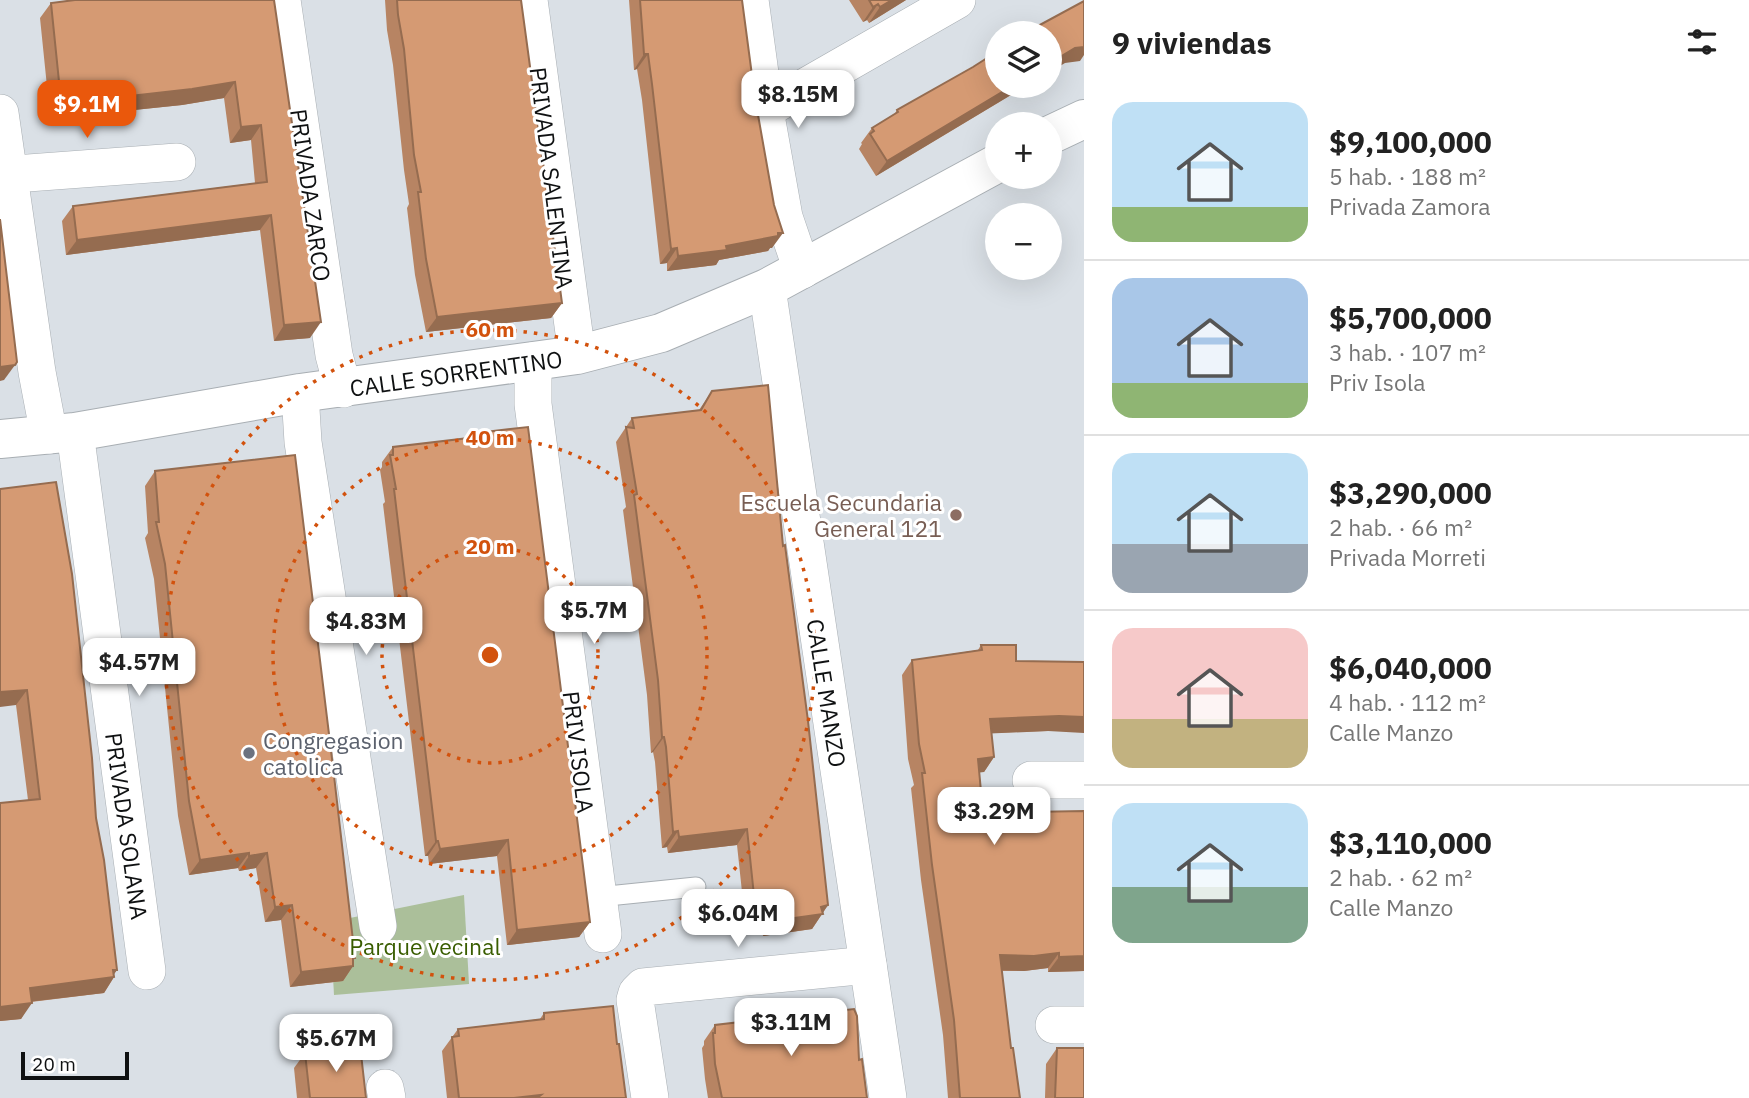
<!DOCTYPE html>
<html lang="es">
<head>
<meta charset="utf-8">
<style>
	body { margin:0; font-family:"IBM Plex Sans",sans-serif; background:#f6f6f6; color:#222; height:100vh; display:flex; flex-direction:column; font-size:26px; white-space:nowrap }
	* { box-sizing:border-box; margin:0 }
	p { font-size:23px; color:#767676 }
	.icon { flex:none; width:38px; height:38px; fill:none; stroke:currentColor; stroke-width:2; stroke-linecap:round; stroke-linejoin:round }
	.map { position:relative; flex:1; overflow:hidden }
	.details { display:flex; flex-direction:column; background:#fff; width:665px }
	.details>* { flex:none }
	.buttons { position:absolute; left:985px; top:21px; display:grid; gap:14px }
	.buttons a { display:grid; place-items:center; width:77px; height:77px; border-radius:50%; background:#fff; box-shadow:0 7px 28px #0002; font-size:35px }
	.scale { position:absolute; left:21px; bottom:18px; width:108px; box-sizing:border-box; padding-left:7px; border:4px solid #0f1112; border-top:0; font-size:19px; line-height:24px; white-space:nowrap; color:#0f1112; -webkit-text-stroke:5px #fff; paint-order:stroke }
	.price { position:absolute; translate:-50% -60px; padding:0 16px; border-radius:14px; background:#fff; color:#222; font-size:23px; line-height:46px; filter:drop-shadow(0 2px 4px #0008) }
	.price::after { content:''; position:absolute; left:50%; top:42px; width:21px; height:16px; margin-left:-10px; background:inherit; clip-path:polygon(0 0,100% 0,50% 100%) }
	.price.selected { background:#ea580c; color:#fff }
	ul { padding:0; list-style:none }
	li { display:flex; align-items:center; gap:21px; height:175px; padding:0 28px }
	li+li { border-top:2px solid #e0e0e0 }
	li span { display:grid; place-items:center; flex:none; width:196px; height:140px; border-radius:21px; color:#555 }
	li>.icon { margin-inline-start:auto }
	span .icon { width:84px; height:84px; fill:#fffc; stroke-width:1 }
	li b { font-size:30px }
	h2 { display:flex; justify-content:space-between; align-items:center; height:84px; padding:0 28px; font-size:30px }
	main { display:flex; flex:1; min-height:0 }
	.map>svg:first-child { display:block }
	.green { fill:#abbf9a }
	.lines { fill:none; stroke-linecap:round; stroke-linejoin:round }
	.lane-casing { stroke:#a8aeb3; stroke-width:21 }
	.street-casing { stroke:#a8aeb3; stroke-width:38 }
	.secondary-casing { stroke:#a8aeb3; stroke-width:40 }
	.lane { stroke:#fff; stroke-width:19 }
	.street { stroke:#fff; stroke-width:37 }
	.secondary { stroke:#fff; stroke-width:38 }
	.wall { fill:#b78463 }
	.shaded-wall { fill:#956c50 }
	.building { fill:#d59a73; stroke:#956c50; stroke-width:2 }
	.ring { fill:none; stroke:#d2520d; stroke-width:3.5; stroke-dasharray:3.5 7 }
	.education-dot { fill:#8d6e63; stroke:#fff; stroke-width:2.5 }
	.worship-dot { fill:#6b7280; stroke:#fff; stroke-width:2.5 }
	.labels { text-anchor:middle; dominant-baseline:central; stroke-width:6; stroke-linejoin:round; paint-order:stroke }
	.street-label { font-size:23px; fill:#0f1112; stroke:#fff }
	.education-label { font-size:23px; fill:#785e54; stroke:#fff; text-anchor:end }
	.worship-label { font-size:23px; fill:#5b616d; stroke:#fff; text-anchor:start }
	.park-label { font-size:23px; fill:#395d00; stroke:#fff }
	.centre { fill:#d2520d; stroke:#fff; stroke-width:3.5 }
	.ring-label { font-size:21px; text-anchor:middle; font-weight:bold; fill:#d2520d; stroke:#fff; stroke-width:6; stroke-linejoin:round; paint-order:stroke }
</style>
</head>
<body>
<main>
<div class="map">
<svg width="1084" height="1098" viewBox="0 0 1084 1098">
	<rect width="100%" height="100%" fill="#dae0e6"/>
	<!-- green -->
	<path class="green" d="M464,895L469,984L334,995L330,922Z"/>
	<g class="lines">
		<!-- lane casing -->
		<g class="lane-casing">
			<path id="lane" d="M598,897L696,887"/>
		</g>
		<!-- street casing -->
		<g class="street-casing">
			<g id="street">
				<path d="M282,0L334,355L343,389"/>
				<path d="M529,0L577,355"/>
				<path d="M750,0L765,110L784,217L802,270"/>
				<path d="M765,110L957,0"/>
				<path d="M0,113L37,372L49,435"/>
				<path d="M0,175L177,162"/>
				<path d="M767,288L888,1098"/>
				<path d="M533,361V404L603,934"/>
				<path d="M300,393L303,442L378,926"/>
				<path d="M75,432L147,971"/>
				<path d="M1031,780H1084"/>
				<path d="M1054,1025H1084"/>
				<path d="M385,1088L387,1098"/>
				<path d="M650,1098L635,1000L637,993L643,987L868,965"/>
			</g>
		</g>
		<!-- secondary casing -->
		<g class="secondary-casing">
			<g id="secondary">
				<path d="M1050,135L1084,119"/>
				<path d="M0,439L75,432L300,393L577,355L661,333L767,288L998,163"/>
			</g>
		</g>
		<!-- lane -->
		<use href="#lane" class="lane"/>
		<!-- street -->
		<use href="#street" class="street"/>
		<!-- secondary -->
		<use href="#secondary" class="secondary"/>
	</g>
	<!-- wall -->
	<g class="wall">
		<path d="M274,0L310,338L274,341L260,230L66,255L62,221L73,206L255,183L251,140L230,143L224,98L182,105L57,118L56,116H50L40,18L51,3Z"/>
		<path d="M385,0H521L562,303L551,318L426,332L415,275L407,208L409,204L404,170L393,65L387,30Z"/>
		<path d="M629,0H742L772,248H770L768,251L719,260L716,265L667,271V263L660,264L642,100L637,69L634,70Z"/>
		<path d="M849,0H906L869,23L867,20L863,22Z"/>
		<path d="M998,86H1026L876,176L859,149L862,144L861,143L872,128L894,115L897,110Z"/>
		<path d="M712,391L783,546L828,905L812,929L763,936L760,918L745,920L737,845L668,853L667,847L662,848L655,762L653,752L651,753L647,695L623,510L626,507L616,442L632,418L699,410Z"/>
		<path d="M477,433L590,922L579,937L507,945L497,856L429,864L428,856H425L383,504L385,502L380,470L382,467V462L393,447L474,437Z"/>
		<path d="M155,471L355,958L353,961V966L343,981L290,987L281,920L265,922L256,868L239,871L238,868L189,875L178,816L154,579L145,538L148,533L145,486Z"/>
		<path d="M0,489L96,818L117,970L114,974V977L104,993L31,1002L21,1019L0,1021V803L28,800L16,705Z"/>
		<path d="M981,645L1016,661L1048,731L991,733L994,757L984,772H979L983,813L1084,811V971L1048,972V968L1024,971H1001L1011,1048L1020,1098H948L943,1035L921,880L911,788L914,785L908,759L902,675L912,660L978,650Z"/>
		<path d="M544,1013L617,1044L626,1098H447L442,1051L458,1029L540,1019Z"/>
		<path d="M715,1025L859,1060L867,1098H708L705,1079L702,1048L704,1045V1041Z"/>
		<path d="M1057,1048L1084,1098H1045L1046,1064Z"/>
		<path d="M305,1053L366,1098H297L294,1068Z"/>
	</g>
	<!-- shaded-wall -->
	<g class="shaded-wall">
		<path d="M892,0H906L869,23L880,7Z"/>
		<path d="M878,4L867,20L863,22L873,7Z"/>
		<path d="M1084,47V55L1080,61L1065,63L1050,72V63L1075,48Z"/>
		<path d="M644,54H648L637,69L634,70Z"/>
		<path d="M235,82L224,98L182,105L57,118L68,103Z"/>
		<path d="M1012,86H1026L876,176L887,161Z"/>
		<path d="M67,100L56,116H50L61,101Z"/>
		<path d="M261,125L251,140L230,143L241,127Z"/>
		<path d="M271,215L260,230L66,255L77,240Z"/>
		<path d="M778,233H783L772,248H770L768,251L719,260L716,265L667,271L678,256Z"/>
		<path d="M677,248L667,263L660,264L671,249Z"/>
		<path d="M562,303L551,318L426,332L437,317Z"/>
		<path d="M321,322L310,338L274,341L284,325Z"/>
		<path d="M15,365L4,380L0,381V367Z"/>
		<path d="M27,690L16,705L0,707V692Z"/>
		<path d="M1059,716L1084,717V733L1048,731L979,734L990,719Z"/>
		<path d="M662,737H664L653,752L651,753Z"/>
		<path d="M994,757L984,772L967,774L978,759Z"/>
		<path d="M747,829L737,845L668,853L679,837Z"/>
		<path d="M678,831L667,847L662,848L673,832Z"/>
		<path d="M508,840L497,856L429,864L440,849Z"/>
		<path d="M436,841H438L428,856H425Z"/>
		<path d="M249,853L238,868L189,875L200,860Z"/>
		<path d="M267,853L256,868L239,871L249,856Z"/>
		<path d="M771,903L760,918L745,920L755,905Z"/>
		<path d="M292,905L281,920L265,922L275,907Z"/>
		<path d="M828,905L812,929L763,936L773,921Z"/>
		<path d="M590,922L579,937L507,945L517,930Z"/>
		<path d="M1059,953L1048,968L1024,971L989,970L1000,955Z"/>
		<path d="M1084,956V971L1048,972L1059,957Z"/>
		<path d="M353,958H355L349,966H353L343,981L290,987L301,972Z"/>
		<path d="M117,970L111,978L114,977L104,993L19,1003L30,988Z"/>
		<path d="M32,1003L21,1019L0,1021V1007Z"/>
		<path d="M541,1095L538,1098H514Z"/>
	</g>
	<!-- building -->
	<g class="building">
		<path d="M75,0H274L321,322L284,325L271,215L77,240L73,206L267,182L261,125L241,127L235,82L192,89L68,103L67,100L61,101L51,3Z"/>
		<path d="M397,0H521L562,303L437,317L426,259L418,192H421L414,155L404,49L398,15Z"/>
		<path d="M640,0H742L755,98L774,205L783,233H778V236L726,246L727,250L678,256L677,248L671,249L652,84L648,54H644Z"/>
		<path d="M869,0H892L880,7L878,4L873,7Z"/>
		<path d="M1084,1V47L1075,48L1050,63V33H1025Z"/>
		<path d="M998,51V86H1012L887,161L870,134L874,131L872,128L898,112L897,110L973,67Z"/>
		<path d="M0,219L17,362L15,365L0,367Z"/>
		<path d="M768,385L783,546L785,545L808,721L828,905L821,907L823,914L773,921L771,903L755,905L747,829L679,837L678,831L673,832L666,747L664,737H662L658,680L634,495L637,494L626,427L634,428L632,418L701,410L712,391Z"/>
		<path d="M528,427L590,922L517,930L508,840L440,849L438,841H436L394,489H396L390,455H393V447L477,437V433Z"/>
		<path d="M295,455L333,767L355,958H353V966L301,972L292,905L275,907L267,853L249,856V853L200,860L189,801L165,564L156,522H159L155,471Z"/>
		<path d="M56,482L72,574L92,758L96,818L104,860L117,970H113L114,977L30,988L32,1003L0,1007V803L40,799L27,690L0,692V489Z"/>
		<path d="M981,645H1016V661L1084,662V717L1059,716L990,719L994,757L978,759L983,813L1084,811V956L1059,957V953L1034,956L1000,955L1011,1048H1013L1020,1098H960L954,1020L932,865L922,773H925L919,744L912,660L982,650Z"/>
		<path d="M613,1006L617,1044H619L626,1098H537L541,1095L514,1098H459L452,1037L459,1036L458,1029L544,1019V1013Z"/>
		<path d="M854,1009L857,1016L859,1060L862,1059L867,1098H722L715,1064L713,1033H715V1025Z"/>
		<path d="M356,1047L357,1054H361L366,1098H310L305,1053Z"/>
		<path d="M1057,1048H1084V1098H1055Z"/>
	</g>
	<!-- distance rings -->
	<g class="ring">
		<circle cx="490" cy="655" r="108"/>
		<circle cx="490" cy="655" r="217"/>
		<circle cx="490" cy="655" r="325"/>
	</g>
	<!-- markers -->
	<circle class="education-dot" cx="956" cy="515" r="7"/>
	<circle class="worship-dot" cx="249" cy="753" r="7"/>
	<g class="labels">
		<!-- street labels -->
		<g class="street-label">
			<text transform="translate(552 178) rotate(83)">PRIVADA SALENTINA</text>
			<text transform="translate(311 195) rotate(82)">PRIVADA ZARCO</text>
			<text transform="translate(456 373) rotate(-8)">CALLE SORRENTINO</text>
			<text transform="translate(827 693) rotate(81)">CALLE MANZO</text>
			<text transform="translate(579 752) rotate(83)">PRIV ISOLA</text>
			<text transform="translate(127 826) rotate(82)">PRIVADA SOLANA</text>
		</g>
		<!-- education labels -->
		<g class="education-label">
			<text x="942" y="502">Escuela Secundaria<tspan x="942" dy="26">General 121</tspan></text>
		</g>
		<!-- worship labels -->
		<g class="worship-label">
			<text x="263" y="740">Congregasion<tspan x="263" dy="26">catolica</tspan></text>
		</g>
		<!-- park labels -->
		<g class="park-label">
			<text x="425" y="946">Parque vecinal</text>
		</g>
	</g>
	<circle cx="490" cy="655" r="10" class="centre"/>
	<g class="ring-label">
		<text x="490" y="337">60 m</text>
		<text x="490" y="445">40 m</text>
		<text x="490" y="554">20 m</text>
	</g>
</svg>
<div class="buttons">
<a><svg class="icon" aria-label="layers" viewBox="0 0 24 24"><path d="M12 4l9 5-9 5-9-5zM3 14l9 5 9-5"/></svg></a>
<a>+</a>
<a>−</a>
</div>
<div class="scale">20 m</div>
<b class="price" style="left:798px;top:130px">$8.15M</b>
<b class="price selected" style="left:87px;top:140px">$9.1M</b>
<b class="price" style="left:594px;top:646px">$5.7M</b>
<b class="price" style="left:366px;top:657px">$4.83M</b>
<b class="price" style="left:139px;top:698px">$4.57M</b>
<b class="price" style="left:994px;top:847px">$3.29M</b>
<b class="price" style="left:738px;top:949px">$6.04M</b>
<b class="price" style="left:791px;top:1058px">$3.11M</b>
<b class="price" style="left:336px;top:1074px">$5.67M</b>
</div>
<section class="details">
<h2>9 viviendas<svg class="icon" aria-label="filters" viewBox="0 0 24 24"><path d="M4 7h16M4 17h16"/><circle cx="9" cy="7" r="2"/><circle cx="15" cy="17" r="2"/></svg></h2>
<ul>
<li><span style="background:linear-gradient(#bfe0f5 75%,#8fb573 0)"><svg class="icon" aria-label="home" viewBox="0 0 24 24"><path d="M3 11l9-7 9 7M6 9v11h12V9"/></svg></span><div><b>$9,100,000</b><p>5 hab. · 188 m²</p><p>Privada Zamora</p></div></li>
<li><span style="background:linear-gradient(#a9c7e8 75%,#8fb573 0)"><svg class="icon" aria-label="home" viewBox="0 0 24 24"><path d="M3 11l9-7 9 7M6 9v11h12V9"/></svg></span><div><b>$5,700,000</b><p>3 hab. · 107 m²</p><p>Priv Isola</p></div></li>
<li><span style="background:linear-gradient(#bfe0f5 65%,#9aa5b1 0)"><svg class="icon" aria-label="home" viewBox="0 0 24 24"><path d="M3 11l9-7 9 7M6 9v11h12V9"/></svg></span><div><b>$3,290,000</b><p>2 hab. · 66 m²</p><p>Privada Morreti</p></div></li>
<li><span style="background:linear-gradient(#f6c9c9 65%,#c2b280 0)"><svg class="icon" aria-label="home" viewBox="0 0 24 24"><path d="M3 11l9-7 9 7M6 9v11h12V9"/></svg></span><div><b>$6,040,000</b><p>4 hab. · 112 m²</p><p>Calle Manzo</p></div></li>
<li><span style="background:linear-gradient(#bfe0f5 60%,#7fa58c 0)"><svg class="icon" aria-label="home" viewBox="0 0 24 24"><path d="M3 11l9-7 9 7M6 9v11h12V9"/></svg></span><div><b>$3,110,000</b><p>2 hab. · 62 m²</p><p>Calle Manzo</p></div></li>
</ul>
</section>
</main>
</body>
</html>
